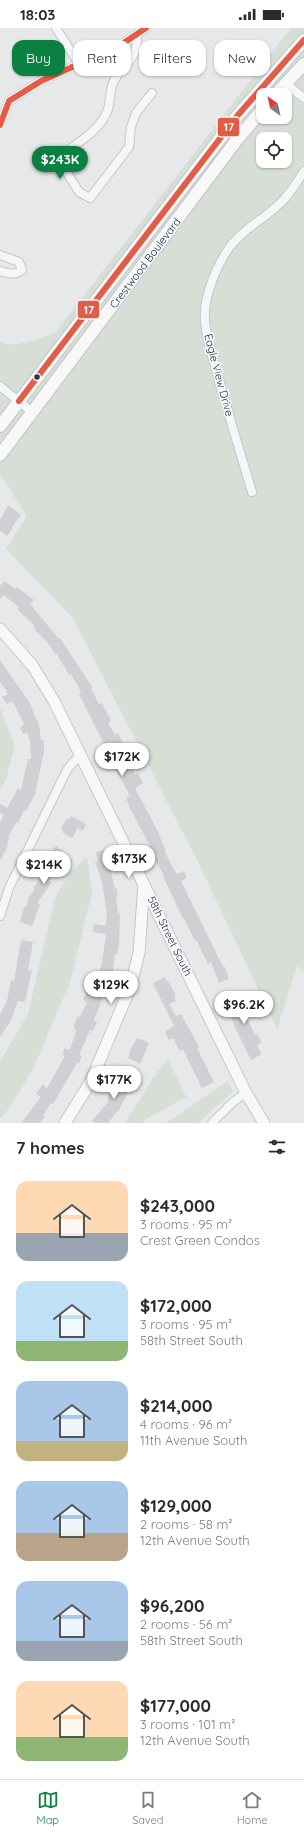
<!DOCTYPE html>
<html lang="en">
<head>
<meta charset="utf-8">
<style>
	body { margin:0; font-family:Quicksand,sans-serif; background:#f7f7f7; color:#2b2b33; height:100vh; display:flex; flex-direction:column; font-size:15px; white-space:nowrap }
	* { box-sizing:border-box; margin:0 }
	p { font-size:13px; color:#7c7c81 }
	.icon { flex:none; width:22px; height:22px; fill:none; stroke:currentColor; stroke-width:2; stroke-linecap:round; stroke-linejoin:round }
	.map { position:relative; height:1095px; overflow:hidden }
	.sheet { display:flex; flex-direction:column; background:#fff; flex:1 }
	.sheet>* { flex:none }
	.guide { position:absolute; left:12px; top:12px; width:280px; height:36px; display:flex; gap:8px }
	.needle { width:26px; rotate:327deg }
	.fabs { position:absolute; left:256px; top:60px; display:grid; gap:8px }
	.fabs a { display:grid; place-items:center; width:36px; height:36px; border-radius:8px; background:#fff; box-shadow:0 1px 3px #0004; font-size:20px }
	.price { position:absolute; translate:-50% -34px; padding:0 9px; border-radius:14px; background:#fff; color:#222; font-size:13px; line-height:26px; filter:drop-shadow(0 1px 2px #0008) }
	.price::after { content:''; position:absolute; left:50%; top:24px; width:12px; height:9px; margin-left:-6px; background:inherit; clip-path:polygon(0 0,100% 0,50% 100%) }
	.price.on { background:#0b8043; color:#fff }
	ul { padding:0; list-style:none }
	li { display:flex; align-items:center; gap:12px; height:100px; padding:0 16px }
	li span { display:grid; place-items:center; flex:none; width:112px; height:80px; border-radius:12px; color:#555 }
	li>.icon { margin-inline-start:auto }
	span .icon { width:48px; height:48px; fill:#fffc; stroke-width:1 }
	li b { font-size:17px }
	h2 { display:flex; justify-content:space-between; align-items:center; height:48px; padding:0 16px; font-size:17px }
	.chip { padding:0 14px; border-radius:12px; background:#fff; box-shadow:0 1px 3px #0004; font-size:14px; line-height:36px }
	.chip.on { background:#0b8043; color:#fff }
	.status { display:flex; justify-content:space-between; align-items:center; height:28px; padding:0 20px; background:#fff; direction:ltr }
	.status svg { height:11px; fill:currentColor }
	.tabs { display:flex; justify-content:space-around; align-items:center; height:56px; border-top:1px solid #e1e1e2; background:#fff; font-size:11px; color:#7c7c81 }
	.tabs a { display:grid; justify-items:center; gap:2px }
	.tabs .on { color:#0b8043 }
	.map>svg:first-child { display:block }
	.green { fill:#d6ded6; fill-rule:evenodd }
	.building { fill:#ced0d3 }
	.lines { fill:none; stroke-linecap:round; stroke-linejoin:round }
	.street-casing { stroke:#c4c6c8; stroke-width:10 }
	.secondary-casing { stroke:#c4c6c8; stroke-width:13 }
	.primary-casing { stroke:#c2c5c8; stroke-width:14 }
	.street { stroke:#f5f6f7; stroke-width:8 }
	.secondary { stroke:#f8f8f8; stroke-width:11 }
	.primary { stroke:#f8f8f8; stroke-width:12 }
	.bus-1-casing { stroke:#f4f6f9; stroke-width:9 }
	.bus-1 { stroke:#e15d46; stroke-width:6 }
	.bus-dot { fill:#2b3445; stroke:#f4f6f9; stroke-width:1.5 }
	.labels { text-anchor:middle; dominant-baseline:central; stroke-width:3.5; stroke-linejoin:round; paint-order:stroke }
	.street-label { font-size:11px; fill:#2b3445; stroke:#f4f6f9 }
	.line-badge { stroke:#f4f6f9; stroke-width:1.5 }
	.badge-label { font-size:11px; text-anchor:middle; font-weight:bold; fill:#fff }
</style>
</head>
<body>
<div class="status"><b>18:03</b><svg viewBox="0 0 49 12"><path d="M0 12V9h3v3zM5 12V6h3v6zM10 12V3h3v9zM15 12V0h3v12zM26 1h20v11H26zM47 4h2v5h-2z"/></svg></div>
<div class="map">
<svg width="304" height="1095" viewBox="0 0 304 1095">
	<rect width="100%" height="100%" fill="#e6e8ea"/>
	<!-- green -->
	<g class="green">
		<path d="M291,0H304V943L297,938L277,1001L198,834L73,590L6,521L27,488L0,446V314C13,321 41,310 55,305ZM263,67H285V89H263ZM263,111H285V133H263Z"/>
		<path d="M0,680L15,718L6,751L0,762Z"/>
		<path d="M87,829L92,865L70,954L33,1041L10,1079L0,1091V1034L28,986L55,870L70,845Z"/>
		<path d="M168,1031L186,1069L146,1091L143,1095H125L153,1050Z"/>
		<path d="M228,1053L233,1063L198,1095H166Z"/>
	</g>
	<!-- building -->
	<g class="building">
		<path d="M8,477L21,487L12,499L13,500L7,508L0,503V492Z"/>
		<path d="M4,553L15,561L17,559L34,572L30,576L59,611L60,610L93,660L91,661L99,676L102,675L111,693L108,695L115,707L118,705L123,715L118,717L130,741L132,740L135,747L138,745L143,755L135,760L157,802L166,823H164L172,838L177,846L184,843L187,850L181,853L223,939H225L229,951L219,955L211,934L208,936L197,913H196L193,909L184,890L183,891L163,848L164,847L153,829L148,819L150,818L131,782L126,770L130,768L110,731L109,726L79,666L81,665L79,660L71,646L69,647L57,626L56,627L48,615L35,602L34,597L17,581L19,579L4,567L0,571V558Z"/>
		<path d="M0,632L29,674L39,697L41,712H44V723L35,766L26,783L24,782L18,795L16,794L8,810L9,811L7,816L8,817L0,833V794L4,787L0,785V776L7,780L18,760L21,762L28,731H31L30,713L27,704L23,706L20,699L24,697L16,679L12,673L7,676L2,669L8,666L6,664L7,663L0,654Z"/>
		<path d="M71,788L86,796L83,803L78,800L72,810L62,804L63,802L61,800L67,790L69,792Z"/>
		<path d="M56,818L68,827L66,829L72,833L64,844L58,840L49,853L52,854L37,875L40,876L32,898L20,894L24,879H26L29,869L35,861L33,860L48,839L46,837L52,828L50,826Z"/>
		<path d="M105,822L108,835H110L114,859H116L118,869L116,870L118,885H120L119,917L117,926H115L113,941H114L94,992L97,994L93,1003L90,1002L79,1027L82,1028L79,1035H77L53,1076L51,1075L43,1087L45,1088L40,1095H21L41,1069L36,1066L43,1056L47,1060L65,1028L62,1026L65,1020L69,1022L76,1006H75L76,1002L74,1001L75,995L78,988L80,989L87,974L83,972L89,959L93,961L102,935L106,906L93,904L94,896L106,898L107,886L102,854L95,833H98L96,824Z"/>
		<path d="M21,912L33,914L28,942H32L25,974L18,973L10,994L0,1009V986L7,973L11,952L14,953Z"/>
		<path d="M165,949L168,955L169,954L176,968L174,969L176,973L169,976L176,988L181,986L199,1019L197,1020L214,1054L202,1060L183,1021L180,1023L173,1010L169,1012L165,1004L174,998L153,955Z"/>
		<path d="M236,963L239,968L246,965L250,973L241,977L255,1007L257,1006L262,1014L257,1017L262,1026L251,1032L235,999L231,988L233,987L227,976L229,975L227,972L230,971L228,967Z"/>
		<path d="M137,1010L149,1015L140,1036L128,1030L130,1025L129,1024Z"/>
		<path d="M119,1047L133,1054L118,1084L117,1083L108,1095H96L92,1093L108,1074V1068Z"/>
	</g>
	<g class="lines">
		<!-- street casing -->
		<g class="street-casing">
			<g id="street">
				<path d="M56,0L79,36"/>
				<path d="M137,6C138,34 126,31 115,51C109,60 111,71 108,81C101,102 79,114 62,126L61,135L79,164L90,170L129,119L131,99L136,85L152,65"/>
				<path d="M285,55L304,70"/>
				<path d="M0,97L9,73L41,53L119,18L146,0"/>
				<path d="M0,227L19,234L22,242C15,248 8,245 0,243"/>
				<path d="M0,358L32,384"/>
				<path d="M252,464C240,424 228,385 217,345C212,327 206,310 205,292C203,268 218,234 232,216C244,201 262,192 276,179C288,169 296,156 304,143"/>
				<path d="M0,888L9,860L67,742L74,733L81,728"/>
				<path d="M212,1095L233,1074L246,1065"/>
			</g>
		</g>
		<!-- secondary casing -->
		<g class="secondary-casing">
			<g id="secondary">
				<path d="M0,601L32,637L54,673L246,1065L264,1095"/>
				<path d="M65,1095L91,1053L130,960L139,925L144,856"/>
			</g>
		</g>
		<!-- primary casing -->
		<g class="primary-casing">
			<g id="primary">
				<path d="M275,67L304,36"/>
				<path d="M0,398L238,87L304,12"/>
				<path d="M0,427L239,109L263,81"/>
			</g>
		</g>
		<!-- street -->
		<use href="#street" class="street"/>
		<!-- secondary -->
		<use href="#secondary" class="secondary"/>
		<!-- primary -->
		<use href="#primary" class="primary"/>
		<!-- bus-1 casing -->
		<g class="bus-1-casing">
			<g id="bus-1">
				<path d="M0,97L9,73L41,53L119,18L146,0"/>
				<path d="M19,373L238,87L304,12"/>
			</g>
		</g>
		<!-- bus-1 -->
		<use href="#bus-1" class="bus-1"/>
	</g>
	<!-- markers -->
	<circle class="bus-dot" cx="37" cy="349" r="3.5"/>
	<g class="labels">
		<!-- street labels -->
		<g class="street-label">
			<text transform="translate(145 235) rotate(-53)">Crestwood Boulevard</text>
			<text transform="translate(219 347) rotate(75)">Eagle View Drive</text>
			<text transform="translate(170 908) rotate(64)">58th Street South</text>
		</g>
	</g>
	<g class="line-badge">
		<rect x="217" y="89" width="23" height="20" rx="4" fill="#e15d46"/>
		<rect x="77" y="272" width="23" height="19" rx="4" fill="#e15d46"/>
	</g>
	<g class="badge-label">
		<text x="229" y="103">17</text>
		<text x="89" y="286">17</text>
	</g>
</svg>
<div class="fabs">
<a><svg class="needle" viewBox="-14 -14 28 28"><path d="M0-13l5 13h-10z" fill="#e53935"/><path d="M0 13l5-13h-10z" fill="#7c7c81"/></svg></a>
<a><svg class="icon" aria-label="locate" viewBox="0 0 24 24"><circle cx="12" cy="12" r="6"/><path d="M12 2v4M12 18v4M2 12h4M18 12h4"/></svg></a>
</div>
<b class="price on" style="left:60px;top:152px">$243K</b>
<b class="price" style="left:122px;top:749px">$172K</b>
<b class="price" style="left:129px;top:851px">$173K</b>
<b class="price" style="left:44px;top:857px">$214K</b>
<b class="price" style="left:111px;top:977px">$129K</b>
<b class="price" style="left:244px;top:997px">$96.2K</b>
<b class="price" style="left:114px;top:1072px">$177K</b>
<div class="guide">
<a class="chip on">Buy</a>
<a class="chip">Rent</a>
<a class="chip">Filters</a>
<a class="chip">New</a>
</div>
</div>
<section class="sheet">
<h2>7 homes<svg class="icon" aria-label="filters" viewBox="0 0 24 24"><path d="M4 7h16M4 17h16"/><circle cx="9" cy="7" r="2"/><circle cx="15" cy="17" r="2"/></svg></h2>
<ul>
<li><span style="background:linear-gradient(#ffd9b3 65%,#9aa5b1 0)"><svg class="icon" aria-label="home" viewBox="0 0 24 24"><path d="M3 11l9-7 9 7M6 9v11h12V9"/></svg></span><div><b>$243,000</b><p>3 rooms · 95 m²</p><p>Crest Green Condos</p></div></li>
<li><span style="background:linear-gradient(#bfe0f5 75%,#8fb573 0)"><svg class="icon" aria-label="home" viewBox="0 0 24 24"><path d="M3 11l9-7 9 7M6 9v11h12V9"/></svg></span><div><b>$172,000</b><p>3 rooms · 95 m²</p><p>58th Street South</p></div></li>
<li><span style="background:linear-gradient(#a9c7e8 75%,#c2b280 0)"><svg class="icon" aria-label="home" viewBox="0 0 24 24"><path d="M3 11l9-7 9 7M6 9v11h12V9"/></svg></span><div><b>$214,000</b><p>4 rooms · 96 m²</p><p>11th Avenue South</p></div></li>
<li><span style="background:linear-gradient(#a9c7e8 65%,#b9a48a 0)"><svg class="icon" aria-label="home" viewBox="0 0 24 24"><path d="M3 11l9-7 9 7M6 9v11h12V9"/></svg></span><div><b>$129,000</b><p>2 rooms · 58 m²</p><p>12th Avenue South</p></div></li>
<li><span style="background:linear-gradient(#a9c7e8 75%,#9aa5b1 0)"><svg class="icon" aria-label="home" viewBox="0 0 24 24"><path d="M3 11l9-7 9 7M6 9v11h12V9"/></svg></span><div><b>$96,200</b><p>2 rooms · 56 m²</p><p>58th Street South</p></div></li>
<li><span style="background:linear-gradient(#ffd9b3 70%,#8fb573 0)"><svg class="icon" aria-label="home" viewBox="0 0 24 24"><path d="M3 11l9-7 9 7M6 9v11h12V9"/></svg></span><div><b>$177,000</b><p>3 rooms · 101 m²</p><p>12th Avenue South</p></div></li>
</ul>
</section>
<nav class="tabs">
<a class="on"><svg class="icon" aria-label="map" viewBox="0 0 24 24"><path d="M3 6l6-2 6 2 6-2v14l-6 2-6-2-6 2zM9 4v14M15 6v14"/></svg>Map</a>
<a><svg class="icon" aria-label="saved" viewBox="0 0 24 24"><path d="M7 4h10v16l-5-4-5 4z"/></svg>Saved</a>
<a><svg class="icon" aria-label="home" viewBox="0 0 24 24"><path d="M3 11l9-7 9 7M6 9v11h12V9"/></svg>Home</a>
</nav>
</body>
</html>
